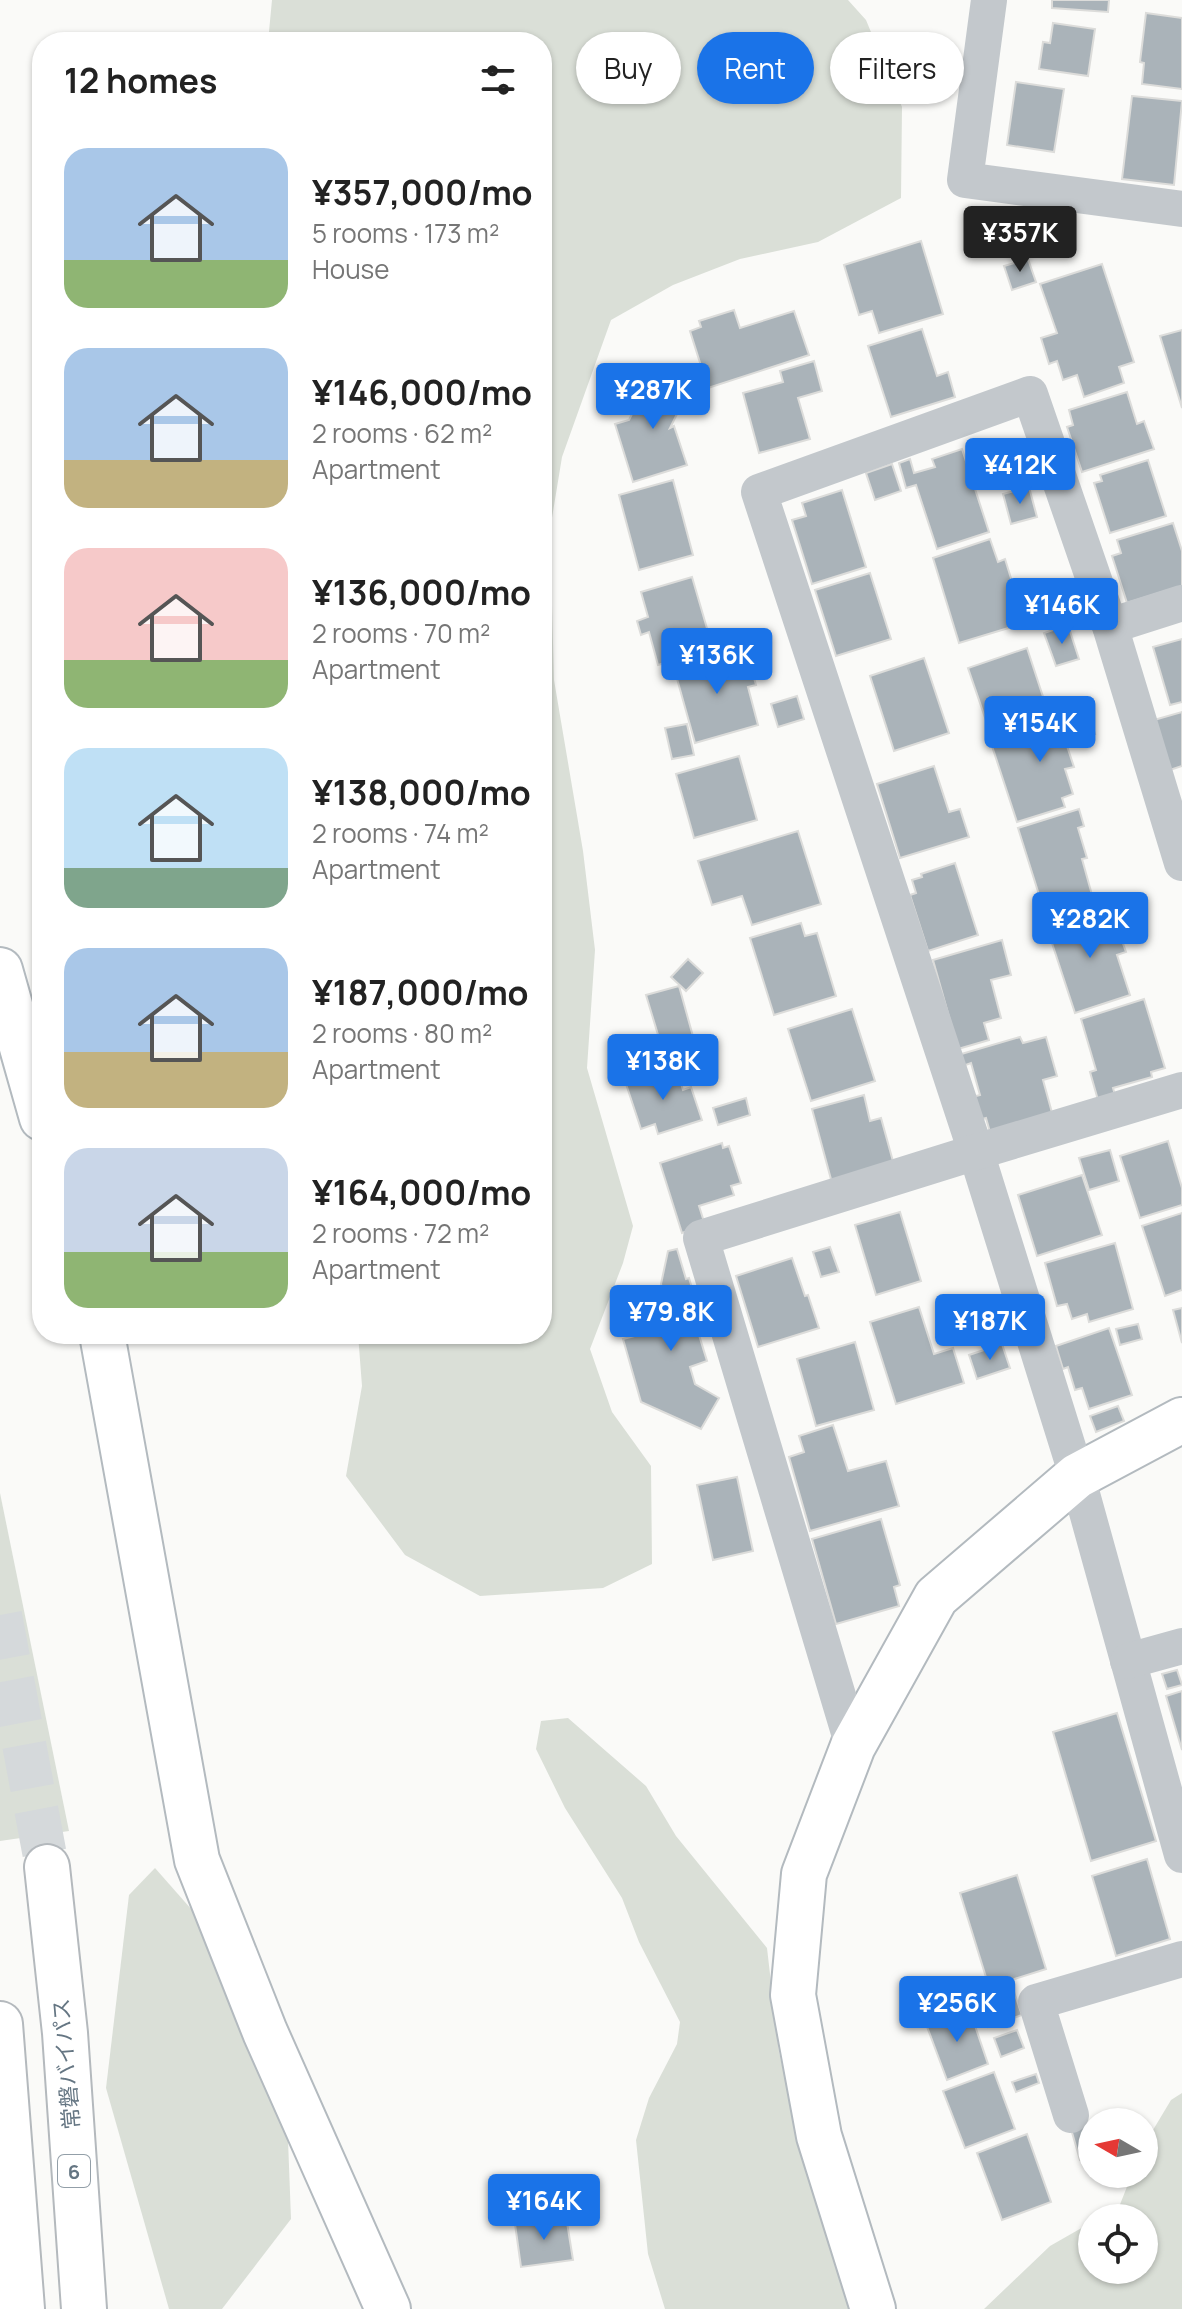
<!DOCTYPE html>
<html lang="en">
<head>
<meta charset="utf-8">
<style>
	body { margin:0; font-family:Manrope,"Noto Sans JP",sans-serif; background:#f6f6f6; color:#222; height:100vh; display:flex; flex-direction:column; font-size:30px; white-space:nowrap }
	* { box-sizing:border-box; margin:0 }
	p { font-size:26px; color:#767676 }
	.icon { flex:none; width:44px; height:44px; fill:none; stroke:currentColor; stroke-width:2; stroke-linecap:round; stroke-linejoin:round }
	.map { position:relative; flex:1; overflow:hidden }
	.drawer { position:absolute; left:32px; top:32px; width:520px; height:1312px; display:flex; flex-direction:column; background:#fff; border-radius:32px; box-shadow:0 2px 6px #0004 }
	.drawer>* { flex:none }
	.top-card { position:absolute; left:576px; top:32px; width:486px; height:72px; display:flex; gap:16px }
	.needle { width:52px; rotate:279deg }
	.fabs { position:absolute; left:1078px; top:2108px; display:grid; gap:16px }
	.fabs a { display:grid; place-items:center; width:80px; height:80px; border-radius:50%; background:#fff; box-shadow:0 2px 6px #0004; font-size:40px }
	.price { position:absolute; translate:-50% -68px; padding:0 18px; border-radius:8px; background:#1a73e8; color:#fff; font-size:26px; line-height:52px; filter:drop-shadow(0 2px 4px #0008) }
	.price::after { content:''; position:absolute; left:50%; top:48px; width:24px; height:18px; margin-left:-12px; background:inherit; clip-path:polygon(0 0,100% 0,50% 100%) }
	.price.active { background:#222; color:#fff }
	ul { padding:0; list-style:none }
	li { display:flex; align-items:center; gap:24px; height:200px; padding:0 32px }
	li span { display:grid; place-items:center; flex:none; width:224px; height:160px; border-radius:24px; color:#555 }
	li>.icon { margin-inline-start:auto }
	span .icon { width:96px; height:96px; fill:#fffc; stroke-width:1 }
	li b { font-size:34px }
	h2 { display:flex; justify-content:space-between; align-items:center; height:96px; padding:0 32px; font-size:34px }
	.chip { padding:0 28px; border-radius:36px; background:#fff; box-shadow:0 2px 6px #0004; font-size:28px; line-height:72px }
	.chip.active { background:#1a73e8; color:#fff }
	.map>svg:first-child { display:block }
	.green { fill:#dadfd7 }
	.building { fill:#aab3b9; stroke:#dcdcda; stroke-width:2 }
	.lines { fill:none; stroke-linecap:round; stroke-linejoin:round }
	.highway-tunnel { stroke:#d5d9db; stroke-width:44; stroke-dasharray:44 22; stroke-linecap:butt }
	.secondary-casing { stroke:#b3babf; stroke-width:48 }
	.highway-casing { stroke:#b4b9bd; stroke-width:48 }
	.street { stroke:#c3c8cc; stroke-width:36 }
	.secondary { stroke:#fff; stroke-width:44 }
	.highway { stroke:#fff; stroke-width:44 }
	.labels { text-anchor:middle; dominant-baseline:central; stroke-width:8; stroke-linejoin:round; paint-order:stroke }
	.shield { fill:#fff; stroke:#939fa8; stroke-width:2 }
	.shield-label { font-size:20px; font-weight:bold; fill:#657683 }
	.street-label { font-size:22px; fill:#657683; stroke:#fff }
</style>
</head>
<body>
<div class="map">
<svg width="1182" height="2309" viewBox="0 0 1182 2309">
	<rect width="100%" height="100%" fill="#fafaf8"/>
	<!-- green -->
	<g class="green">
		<path d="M272,0H848L866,20L902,107L901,198L818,242L740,259L673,285L611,320L562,457L550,530L554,680L583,851L595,950L587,1068L633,1226L623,1263L590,1349L612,1412L651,1466L652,1564L603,1588L480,1596L405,1555L346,1476L362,1386L358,1334H542V42H268Z"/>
		<path d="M0,1493L69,1831L0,1841Z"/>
		<path d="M568,1718L646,1786L676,1836L767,1948L779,2052L794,2119L855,2309H665L648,2254L636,2140L649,2098L677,2044L680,2022L639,1942L622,1898L565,1808L536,1749L541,1721Z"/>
		<path d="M155,1868L192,1910L222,1976L288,2140L291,2219L222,2309H169L106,2088L129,1895Z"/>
		<path d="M1182,2093V2309H984L1050,2246L1092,2222V2270H1144V2218H1100L1119,2207L1132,2174H1144V2145L1171,2100Z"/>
	</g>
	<!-- building -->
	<g class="building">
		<path d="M1052,0H1109L1108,12L1052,8Z"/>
		<path d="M1146,13L1182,18V89L1142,84L1144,63L1140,62Z"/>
		<path d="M1053,23L1095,29L1088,76L1039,69L1043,42L1050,43Z"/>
		<path d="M1016,82L1064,89L1054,152L1007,145Z"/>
		<path d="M1132,96L1182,101L1174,185L1122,179Z"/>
		<path d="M921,241L943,314L879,333L872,311L859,315L844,265Z"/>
		<path d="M1028,259L1036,282L1012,290L1004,266Z"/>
		<path d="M1102,264L1134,362L1119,367L1124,383L1084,397L1077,375L1063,380L1057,361L1049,364L1041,338L1057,333L1040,284Z"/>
		<path d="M734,310L740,328L794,311L809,355L708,388L690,331L701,327L699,321Z"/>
		<path d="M922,329L937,376L948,372L955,397L891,417L868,346Z"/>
		<path d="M1182,330V408L1160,336Z"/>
		<path d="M814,361L822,391L798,398L810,439L759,453L743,393L783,382L780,371Z"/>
		<path d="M653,373L688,392L670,428L674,426L687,465L633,482L615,424L629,420Z"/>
		<path d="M1127,392L1137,424L1144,421L1154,449L1082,472L1067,427L1073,425L1069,410Z"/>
		<path d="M962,449L989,532L937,549L916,485L906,488L899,463L910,459L914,473L935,467L932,459Z"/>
		<path d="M1148,460L1166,516L1110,533L1094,483L1102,481L1100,475Z"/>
		<path d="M892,464L901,491L875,500L866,473Z"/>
		<path d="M673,480L693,555L639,570L619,495Z"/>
		<path d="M1029,487L1037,517L1011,524L1003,494Z"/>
		<path d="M842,490L866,567L812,584L792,520L806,516L802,503Z"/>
		<path d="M1173,523L1182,551V586L1127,603L1112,556L1121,553L1117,540Z"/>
		<path d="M990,539L998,562L1005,559L1025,623L959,643L933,558Z"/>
		<path d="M870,573L891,639L836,656L815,590Z"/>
		<path d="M692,577L713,649L658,665L649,632L641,635L637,621L648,617L641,592Z"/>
		<path d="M1068,625L1079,659L1056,666L1044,633Z"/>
		<path d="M1182,639V702L1170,705L1153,647Z"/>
		<path d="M1027,648L1049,715L991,735L968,668Z"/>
		<path d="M736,650L741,667L750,664L756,685L748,687L758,725L695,743L674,668Z"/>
		<path d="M924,658L949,733L894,751L870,676Z"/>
		<path d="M797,696L804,719L778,727L771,704Z"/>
		<path d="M1087,709L1095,734L1066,743L1074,767L1065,769L1073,794L1062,798L1065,807L1017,822L990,740Z"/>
		<path d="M1182,712V766L1170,770L1154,720Z"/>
		<path d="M687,724L694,755L672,759L665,728Z"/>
		<path d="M739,756L757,820L694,838L676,774Z"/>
		<path d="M934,766L949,812L960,809L969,837L900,858L877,784Z"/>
		<path d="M1079,809L1084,826L1078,828L1087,858L1082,859L1094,902L1046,917L1018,828Z"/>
		<path d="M798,831L821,904L752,925L742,896L712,905L698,861Z"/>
		<path d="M955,863L978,935L928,951L910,895L916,893L912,880L922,877L921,874Z"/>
		<path d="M1106,910L1112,928L1117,927L1126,952L1117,955L1130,995L1075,1013L1047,928Z"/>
		<path d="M801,923L805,936L817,933L836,996L774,1015L750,938Z"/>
		<path d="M1002,940L1011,975L991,980L1001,1018L984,1023L989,1040L958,1049L933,960Z"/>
		<path d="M688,959L703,973L686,991L671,977Z"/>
		<path d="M679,986L694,1040L662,1048L646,995Z"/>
		<path d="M1144,999L1165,1068L1151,1072L1152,1077L1113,1088L1115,1095L1098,1100L1090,1072L1096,1070L1081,1019Z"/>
		<path d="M852,1009L875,1081L811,1101L788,1029Z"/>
		<path d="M1020,1037L1023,1043L1046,1037L1057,1076L1043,1080L1054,1120L990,1132L986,1118L975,1121L968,1098L980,1095L971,1063L960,1067L958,1055Z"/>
		<path d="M676,1068L683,1090L691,1087L702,1120L658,1134L655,1124L641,1129L626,1084Z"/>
		<path d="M864,1095L870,1121L881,1118L894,1165L832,1183L812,1109Z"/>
		<path d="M746,1098L750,1115L718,1125L713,1108Z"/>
		<path d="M1168,1141L1182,1188V1205L1140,1218L1120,1156Z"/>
		<path d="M722,1143L723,1148L729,1146L741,1183L731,1186L734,1195L699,1206L705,1225L682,1233L660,1163Z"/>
		<path d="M1110,1150L1119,1181L1089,1190L1079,1158Z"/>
		<path d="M1082,1175L1102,1235L1037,1256L1018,1195Z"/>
		<path d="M900,1212L921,1281L876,1295L855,1225Z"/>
		<path d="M1182,1213V1290L1165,1296L1142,1226Z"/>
		<path d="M1115,1243L1133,1309L1089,1322L1087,1314L1072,1319L1067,1304L1057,1306L1045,1263Z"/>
		<path d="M830,1247L839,1272L821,1277L813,1252Z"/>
		<path d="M677,1249L686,1279L689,1278L694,1295L687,1296L707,1361L690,1367L695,1384L719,1398L701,1429L641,1402L623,1339L650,1332L643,1312L667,1303L661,1284L668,1251Z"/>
		<path d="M792,1258L805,1296L808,1295L819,1328L758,1347L736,1276Z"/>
		<path d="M919,1307L934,1354L953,1348L964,1383L896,1404L870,1322Z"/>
		<path d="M1182,1308V1343L1173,1310Z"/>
		<path d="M1138,1324L1142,1339L1120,1345L1116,1329Z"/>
		<path d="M1109,1328L1132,1395L1089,1409L1082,1388L1075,1390L1068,1367L1063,1369L1056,1346Z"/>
		<path d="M855,1342L874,1410L816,1426L797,1359Z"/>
		<path d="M1002,1344L1010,1368L977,1379L969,1355Z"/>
		<path d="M1118,1406L1124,1421L1096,1432L1090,1416Z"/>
		<path d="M833,1425L848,1471L886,1461L899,1506L810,1531L789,1457L804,1452L799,1436Z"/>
		<path d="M737,1477L753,1551L713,1560L697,1485Z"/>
		<path d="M881,1519L900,1585L894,1587L899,1606L836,1624L812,1539Z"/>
		<path d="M1177,1670L1182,1685L1167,1689L1162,1674Z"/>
		<path d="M1182,1691V1750L1166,1696Z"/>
		<path d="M1117,1713L1156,1841L1091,1861L1053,1732Z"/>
		<path d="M1147,1859L1170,1939L1116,1956L1092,1876Z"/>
		<path d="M1017,1875L1046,1969L989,1987L960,1893Z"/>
		<path d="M1014,1992L1022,2015L988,2027L980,2005Z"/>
		<path d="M969,2008L988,2064L947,2080L926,2024Z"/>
		<path d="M1017,2030L1024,2048L1001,2057L994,2038Z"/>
		<path d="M994,2072L1015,2129L965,2148L943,2091Z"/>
		<path d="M1036,2074L1039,2083L1016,2092L1012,2082Z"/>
		<path d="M1088,2124L1092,2137V2157L1080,2160L1071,2129Z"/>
		<path d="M1027,2134L1051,2202L1002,2220L977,2153Z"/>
		<path d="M566,2216L573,2260L521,2267L515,2224Z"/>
	</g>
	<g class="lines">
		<!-- highway-tunnel -->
		<path class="highway-tunnel" d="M0,1615L47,1867"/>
		<!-- secondary casing -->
		<g class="secondary-casing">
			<g id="secondary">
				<path d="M0,970L42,1118"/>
				<path d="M102,1334L197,1860L265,2032L388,2309"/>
				<path d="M873,2309L819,2136L793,1995L804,1874L853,1746L936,1597L1077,1476L1182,1420"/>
			</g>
		</g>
		<!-- highway casing -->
		<g class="highway-casing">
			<g id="highway">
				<path d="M47,1867L65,2033L84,2309"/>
				<path d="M0,2024L22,2309"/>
			</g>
		</g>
		<!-- street -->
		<g class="street">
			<path d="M989,0L965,180L1182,209"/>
			<path d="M1110,626L1182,603"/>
			<path d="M1182,863L1110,626L1030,394L759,492L976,1152L1077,1476L1182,1855"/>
			<path d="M1128,1661L1182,1646"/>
			<path d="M853,1746L701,1238L976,1152L1182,1090"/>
			<path d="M1071,2115L1036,2002L1182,1959"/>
		</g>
		<!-- secondary -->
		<use href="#secondary" class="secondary"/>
		<!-- highway -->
		<use href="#highway" class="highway"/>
	</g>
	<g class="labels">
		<!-- shield labels -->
		<rect class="shield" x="58" y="2155" width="32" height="32" rx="6"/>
		<g class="shield-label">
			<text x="74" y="2171">6</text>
		</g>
		<!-- street labels -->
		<g class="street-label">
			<text transform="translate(66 2064) rotate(-95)">常磐バイパス</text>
		</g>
	</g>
</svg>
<div class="fabs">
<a><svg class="needle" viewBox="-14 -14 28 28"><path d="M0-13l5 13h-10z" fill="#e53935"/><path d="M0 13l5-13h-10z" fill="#767676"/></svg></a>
<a><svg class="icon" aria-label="locate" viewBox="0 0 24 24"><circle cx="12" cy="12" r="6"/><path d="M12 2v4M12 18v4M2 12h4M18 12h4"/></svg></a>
</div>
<b class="price active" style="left:1020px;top:274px">¥357K</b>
<b class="price" style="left:653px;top:431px">¥287K</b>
<b class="price" style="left:1020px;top:506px">¥412K</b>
<b class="price" style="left:1062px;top:646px">¥146K</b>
<b class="price" style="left:717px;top:696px">¥136K</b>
<b class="price" style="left:1040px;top:764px">¥154K</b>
<b class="price" style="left:1090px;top:960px">¥282K</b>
<b class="price" style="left:663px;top:1102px">¥138K</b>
<b class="price" style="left:671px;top:1353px">¥79.8K</b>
<b class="price" style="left:990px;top:1362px">¥187K</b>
<b class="price" style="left:957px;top:2044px">¥256K</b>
<b class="price" style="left:544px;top:2242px">¥164K</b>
<div class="top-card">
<a class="chip">Buy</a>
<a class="chip active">Rent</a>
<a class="chip">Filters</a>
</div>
<section class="drawer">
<h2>12 homes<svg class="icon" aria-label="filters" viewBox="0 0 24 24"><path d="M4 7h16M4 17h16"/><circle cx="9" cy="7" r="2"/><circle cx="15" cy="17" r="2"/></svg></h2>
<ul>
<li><span style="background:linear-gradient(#a9c7e8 70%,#8fb573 0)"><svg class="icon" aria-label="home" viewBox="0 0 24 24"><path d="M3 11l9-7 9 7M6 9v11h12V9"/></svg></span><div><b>¥357,000/mo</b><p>5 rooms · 173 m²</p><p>House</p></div></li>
<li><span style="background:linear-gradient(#a9c7e8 70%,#c2b280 0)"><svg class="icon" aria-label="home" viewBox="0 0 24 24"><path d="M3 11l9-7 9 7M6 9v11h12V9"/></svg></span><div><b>¥146,000/mo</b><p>2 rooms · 62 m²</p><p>Apartment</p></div></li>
<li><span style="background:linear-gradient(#f6c9c9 70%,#8fb573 0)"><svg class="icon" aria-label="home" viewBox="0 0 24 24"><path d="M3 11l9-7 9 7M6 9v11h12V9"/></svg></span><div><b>¥136,000/mo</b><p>2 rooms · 70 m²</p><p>Apartment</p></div></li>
<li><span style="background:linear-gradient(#bfe0f5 75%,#7fa58c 0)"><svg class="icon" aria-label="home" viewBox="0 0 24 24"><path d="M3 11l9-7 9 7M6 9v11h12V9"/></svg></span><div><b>¥138,000/mo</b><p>2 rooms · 74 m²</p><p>Apartment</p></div></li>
<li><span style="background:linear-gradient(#a9c7e8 65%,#c2b280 0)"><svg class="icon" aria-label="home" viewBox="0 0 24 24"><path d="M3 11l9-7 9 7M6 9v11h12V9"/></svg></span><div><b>¥187,000/mo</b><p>2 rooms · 80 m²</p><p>Apartment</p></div></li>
<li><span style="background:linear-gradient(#c9d6e8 65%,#8fb573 0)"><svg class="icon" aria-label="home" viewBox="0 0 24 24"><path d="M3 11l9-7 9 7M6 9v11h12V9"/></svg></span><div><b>¥164,000/mo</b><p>2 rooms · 72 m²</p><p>Apartment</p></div></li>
</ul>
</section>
</div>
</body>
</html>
